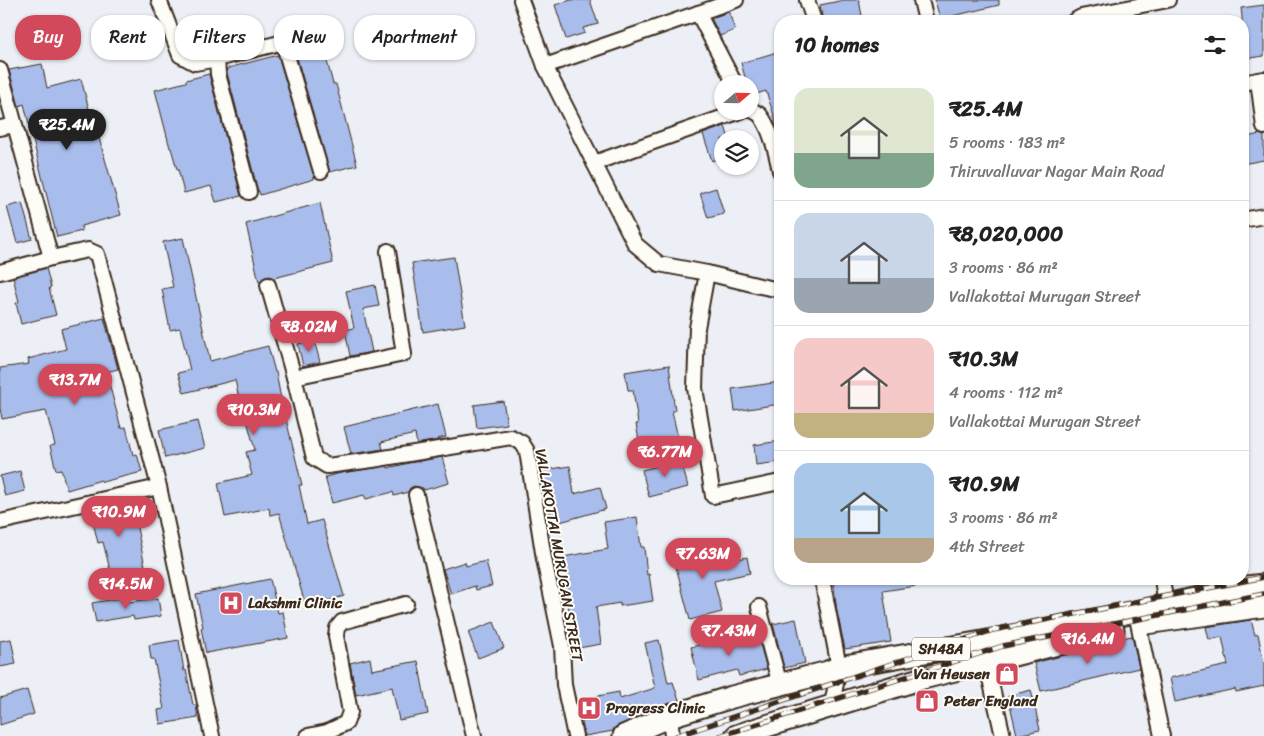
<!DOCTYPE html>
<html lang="en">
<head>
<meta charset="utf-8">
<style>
	body { margin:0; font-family:Sriracha,sans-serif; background:#f6f6f6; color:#222; height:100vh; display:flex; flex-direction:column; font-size:19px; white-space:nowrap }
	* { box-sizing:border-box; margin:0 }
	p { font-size:16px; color:#767676 }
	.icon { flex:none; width:28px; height:28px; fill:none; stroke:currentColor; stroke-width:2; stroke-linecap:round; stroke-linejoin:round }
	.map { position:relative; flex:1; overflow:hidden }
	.details { position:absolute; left:774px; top:15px; width:475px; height:570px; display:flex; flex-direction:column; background:#fff; border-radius:20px; box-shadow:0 1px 4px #0004 }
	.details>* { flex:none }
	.banner { position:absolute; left:15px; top:15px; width:475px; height:45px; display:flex; gap:10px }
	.needle { width:32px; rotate:70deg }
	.tools { position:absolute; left:714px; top:75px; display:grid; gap:10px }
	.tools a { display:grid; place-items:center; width:45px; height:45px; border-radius:50%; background:#fff; box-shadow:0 1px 4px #0004; font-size:25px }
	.price { position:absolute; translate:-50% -42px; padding:0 11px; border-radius:18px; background:#d1495b; color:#fff; font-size:16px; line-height:32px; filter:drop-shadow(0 1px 2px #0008) }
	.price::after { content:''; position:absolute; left:50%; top:30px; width:15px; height:11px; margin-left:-8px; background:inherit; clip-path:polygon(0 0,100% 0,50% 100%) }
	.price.active { background:#222; color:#fff }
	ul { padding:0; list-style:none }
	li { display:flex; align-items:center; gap:15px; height:125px; padding:0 20px }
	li+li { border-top:1px solid #e0e0e0 }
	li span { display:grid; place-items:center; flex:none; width:140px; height:100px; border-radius:15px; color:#555 }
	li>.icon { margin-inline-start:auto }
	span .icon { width:60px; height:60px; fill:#fffc; stroke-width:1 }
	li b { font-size:21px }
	h2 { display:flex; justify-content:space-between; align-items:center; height:60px; padding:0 20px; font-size:21px }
	.pill { padding:0 18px; border-radius:20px; background:#fff; box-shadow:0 1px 4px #0004; font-size:18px; line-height:45px }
	.pill.active { background:#d1495b; color:#fff }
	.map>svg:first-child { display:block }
	.building { fill:#a9bdec; stroke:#3b2a1e }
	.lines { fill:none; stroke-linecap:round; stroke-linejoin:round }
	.minor-casing { stroke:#3b2a1e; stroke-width:18 }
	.primary-casing { stroke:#3b2a1e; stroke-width:25 }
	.minor { stroke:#fdfcf7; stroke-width:14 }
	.primary { stroke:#fdfcf7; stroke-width:21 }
	.rail-casing { stroke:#3b2a1e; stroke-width:5.5 }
	.rail { stroke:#fdfcf7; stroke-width:4; stroke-dasharray:11; stroke-linecap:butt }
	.labels { text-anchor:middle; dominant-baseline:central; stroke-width:4; stroke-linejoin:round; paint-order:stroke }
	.shield { fill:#fdfcf7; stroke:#75695f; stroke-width:1 }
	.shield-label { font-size:14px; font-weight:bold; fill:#3b2a1e }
	.street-label { font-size:15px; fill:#3b2a1e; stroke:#fdfcf7 }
	.poi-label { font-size:15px; font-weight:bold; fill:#3b2a1e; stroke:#fdfcf7; text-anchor:start }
</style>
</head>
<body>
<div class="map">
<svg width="1264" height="736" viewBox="0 0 1264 736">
	<rect width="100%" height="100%" fill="#eceff5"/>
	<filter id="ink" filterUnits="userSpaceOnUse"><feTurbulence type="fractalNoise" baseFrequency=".02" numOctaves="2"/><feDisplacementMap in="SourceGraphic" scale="10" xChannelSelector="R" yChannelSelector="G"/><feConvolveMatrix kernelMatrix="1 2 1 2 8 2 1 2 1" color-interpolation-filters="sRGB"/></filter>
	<g filter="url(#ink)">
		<!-- building -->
		<g class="building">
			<path d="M571,0H590L598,24L583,28L585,33L566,39L555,5Z"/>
			<path d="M844,0H859L863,21H823L820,5Z"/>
			<path d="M935,0H999V5L940,19Z"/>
			<path d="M1264,5V56L1242,59V16L1241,8Z"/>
			<path d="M729,12L735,30L720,36L711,18Z"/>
			<path d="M322,42L333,84H336L357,165L330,172L329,169L295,51L298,50L297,48Z"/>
			<path d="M780,51V125H777L766,91L750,96V84H747L741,63Z"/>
			<path d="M278,55L314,176V179L260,195L259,191H258L226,69H228V68Z"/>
			<path d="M42,64L47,88L81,79L91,117H93L121,215L81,226L82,231L57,237L24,104L19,106L9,70Z"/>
			<path d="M209,74L241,196L216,202L211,186L184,193L178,169H177L171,148H170L155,90L186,82V80Z"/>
			<path d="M725,126L729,139H722V157L712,161L703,134Z"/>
			<path d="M1260,134L1264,136V160L1242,164V138Z"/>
			<path d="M716,188L724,214L708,218L700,193Z"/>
			<path d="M22,203L32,239L17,243L7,207Z"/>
			<path d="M320,203L333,263L274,278L270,276L266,277L259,282L246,224Z"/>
			<path d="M183,238L210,361L268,346L275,372H276L280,394L302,485H299L307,524L322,520L344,596L306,607L279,513L270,515L269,508L225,517L218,483L252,475L246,452L255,450L242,402L240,403L235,380L184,393L178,373L190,370L180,328L170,330L162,289L173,287L163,242Z"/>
			<path d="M454,257L465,325L423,332L412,263Z"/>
			<path d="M46,268L51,287L49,288L56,315L21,324L16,303L19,302L13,277Z"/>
			<path d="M375,285L379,306L363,309L372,352L350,356L345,330L354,328L346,291Z"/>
			<path d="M104,318L118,369L106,372L121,428L126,427L133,455L137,454L142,472L102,482L101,480L67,490L61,469L56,470L50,446L55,445L46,411L2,419L0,408V368L29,364L28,359L66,349L61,329Z"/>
			<path d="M314,340L320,362L303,366L298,344Z"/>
			<path d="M669,365L675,411H672L678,438L640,446L636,424H638L633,390H628L625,372Z"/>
			<path d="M780,382V404L735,411L732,389Z"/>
			<path d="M503,401L507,424L477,428L474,405Z"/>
			<path d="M438,404L446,437L437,439L438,440L417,444L415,434L381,442L383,449L351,454L344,427Z"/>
			<path d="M198,421L205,448L165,458L159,430Z"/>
			<path d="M780,441V462L756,465L754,445Z"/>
			<path d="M442,457L449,483L424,490L423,488L414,486L410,488L408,492L394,496L393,492L366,499L364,495L332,503L325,477L341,473L387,466L388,468L409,463Z"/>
			<path d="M681,460L688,487L649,497L642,470Z"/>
			<path d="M570,466L574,494L600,487L606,509L553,524L544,489H542L539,471Z"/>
			<path d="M20,471L25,491L5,496L0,476Z"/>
			<path d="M132,504L145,566L111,574L103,542L98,543L91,514Z"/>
			<path d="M637,517L641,547H644L647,575L649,574L653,601L620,606V603L596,607L601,644L573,649L570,626H572L565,588L569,587L563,557L608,549L604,522Z"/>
			<path d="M695,543L700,568L747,557L750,573L714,581L722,612L690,620L675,563H673L670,548Z"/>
			<path d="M486,561L492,586L476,590L475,586L451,594L443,569L465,562L466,566Z"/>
			<path d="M270,579L278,613L283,612L288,638L206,653L201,628L203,627L196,594Z"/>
			<path d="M833,579H916V586L883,591L891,642L845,649L837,612Z"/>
			<path d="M121,598L122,603L158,598L161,616L134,620L133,616L96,622L92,603Z"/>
			<path d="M796,619L805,663L784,668L773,624Z"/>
			<path d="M1251,620L1255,635L1258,634L1264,664V686L1236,692L1235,689L1175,702L1170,678L1228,665L1222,637L1209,640L1206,627Z"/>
			<path d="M494,622L504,648L478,658L468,632Z"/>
			<path d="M757,633L767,669L739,676L737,670L699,680L691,647L722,639V642Z"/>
			<path d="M1132,636L1139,668L1041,691L1034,663L1116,642L1122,638Z"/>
			<path d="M11,639L16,664L0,667V641Z"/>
			<path d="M179,640L184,671L186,670L193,705H196L198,718L160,724L158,710L164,709L154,659H151L149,645Z"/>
			<path d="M659,640L668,683L673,682L679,700L665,705L619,725L614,728L613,731L585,736L577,700L619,692L620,699L655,688L645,643Z"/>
			<path d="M370,658L372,670L418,661L428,714L399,720L392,687L356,695L350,663Z"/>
			<path d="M27,690L34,714L0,725V698Z"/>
			<path d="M1031,690L1040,730L1017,735L1008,696Z"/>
		</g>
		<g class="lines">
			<!-- minor casing -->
			<g class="minor-casing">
				<g id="minor">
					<path d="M159,0L180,55L195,63L217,59L319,33"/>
					<path d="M521,0L545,66L635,244L659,264L707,273L760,286L780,290"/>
					<path d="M807,0L814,21"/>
					<path d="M921,0L926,21"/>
					<path d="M698,13L735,84"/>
					<path d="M1074,21L1081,17L1168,0"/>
					<path d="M283,42L321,171"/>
					<path d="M217,59L218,74L249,192"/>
					<path d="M545,66L736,0"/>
					<path d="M0,70L51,258"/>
					<path d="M1258,80L1264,127"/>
					<path d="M1242,83L1264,79"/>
					<path d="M750,109C753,111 758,113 760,115C770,127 777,156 780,171"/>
					<path d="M0,128L15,125"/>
					<path d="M594,163L741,111"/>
					<path d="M1242,220L1264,216"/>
					<path d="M388,251L404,354L294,377L314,458L327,466L372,460L511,437L522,443L527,451L544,559L562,646L564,685L575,736"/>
					<path d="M0,272L51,258L88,250L97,254L159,487L212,736"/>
					<path d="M707,273L697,328L695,388L713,496L780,482"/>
					<path d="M268,285L294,377"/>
					<path d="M416,495L474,736"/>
					<path d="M0,522L159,487"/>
					<path d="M822,579L839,667L832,705"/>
					<path d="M1162,579L1166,606"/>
					<path d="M759,607L780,685"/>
					<path d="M1136,613L1162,736"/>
					<path d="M986,661L1003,736"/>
					<path d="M670,716L672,736"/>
					<path d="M308,736L327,732L346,723L350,712L336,636L337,628L342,622L406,604"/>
				</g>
			</g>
			<!-- primary casing -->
			<g class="primary-casing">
				<g id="primary">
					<path d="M1146,623L1264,606"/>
					<path d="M624,736L670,716L732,697L828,672L839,667L982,642L1135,612L1247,587L1264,585"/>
					<path d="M736,736L757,729L923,678L1113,630"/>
				</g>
			</g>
			<!-- minor -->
			<use href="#minor" class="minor"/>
			<!-- primary -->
			<use href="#primary" class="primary"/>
			<!-- rail casing -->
			<g class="rail-casing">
				<g id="rail">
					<path d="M676,736L993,630L1264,577"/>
					<path d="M720,736L1003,646L1264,594"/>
				</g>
			</g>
			<!-- rail -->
			<use href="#rail" class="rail"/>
		</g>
	</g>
	<!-- icons -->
	<defs>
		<g id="hospital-square" transform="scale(1.25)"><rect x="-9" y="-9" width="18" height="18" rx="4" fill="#d1495b" stroke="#fdfcf7"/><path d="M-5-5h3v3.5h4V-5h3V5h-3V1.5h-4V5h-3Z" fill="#fff"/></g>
		<g id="shop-square" transform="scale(1.25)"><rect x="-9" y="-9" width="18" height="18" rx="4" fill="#d1495b" stroke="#fdfcf7"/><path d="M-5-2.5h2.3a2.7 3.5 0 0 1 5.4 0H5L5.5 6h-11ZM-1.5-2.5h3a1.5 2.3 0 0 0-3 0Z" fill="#fff"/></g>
	</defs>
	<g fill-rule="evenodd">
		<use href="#hospital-square" x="231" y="603"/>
		<use href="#shop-square" x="1007" y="674"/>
		<use href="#shop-square" x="927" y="701"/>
		<use href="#hospital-square" x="589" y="708"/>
	</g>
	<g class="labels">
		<!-- shield labels -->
		<rect class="shield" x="912" y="637.5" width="58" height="23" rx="4"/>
		<g class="shield-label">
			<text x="941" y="649">SH48A</text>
		</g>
		<!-- street labels -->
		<g class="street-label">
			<text transform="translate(559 555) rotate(80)">VALLAKOTTAI MURUGAN STREET</text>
		</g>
		<!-- poi labels -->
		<g class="poi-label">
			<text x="248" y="603">Lakshmi Clinic</text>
			<text x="990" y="674" text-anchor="end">Van Heusen</text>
			<text x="944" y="701">Peter England</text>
			<text x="606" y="708">Progress Clinic</text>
		</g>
	</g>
</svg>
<div class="tools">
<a><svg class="needle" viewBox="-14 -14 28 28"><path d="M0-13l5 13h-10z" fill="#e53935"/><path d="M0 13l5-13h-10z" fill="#767676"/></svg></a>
<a><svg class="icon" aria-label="layers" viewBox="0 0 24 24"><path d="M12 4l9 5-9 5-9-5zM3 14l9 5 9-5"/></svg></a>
</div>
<b class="price active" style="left:67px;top:151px">₹25.4M</b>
<b class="price" style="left:309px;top:353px">₹8.02M</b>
<b class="price" style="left:75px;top:406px">₹13.7M</b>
<b class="price" style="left:254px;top:436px">₹10.3M</b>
<b class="price" style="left:665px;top:478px">₹6.77M</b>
<b class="price" style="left:119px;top:538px">₹10.9M</b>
<b class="price" style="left:703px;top:580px">₹7.63M</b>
<b class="price" style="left:126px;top:610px">₹14.5M</b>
<b class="price" style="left:729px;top:657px">₹7.43M</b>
<b class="price" style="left:1088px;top:665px">₹16.4M</b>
<div class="banner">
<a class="pill active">Buy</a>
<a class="pill">Rent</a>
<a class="pill">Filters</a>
<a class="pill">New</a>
<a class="pill">Apartment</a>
</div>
<section class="details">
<h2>10 homes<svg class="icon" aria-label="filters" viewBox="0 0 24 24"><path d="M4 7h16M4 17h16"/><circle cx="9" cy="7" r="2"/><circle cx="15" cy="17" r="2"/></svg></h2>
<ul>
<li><span style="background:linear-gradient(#dfe7d0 65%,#7fa58c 0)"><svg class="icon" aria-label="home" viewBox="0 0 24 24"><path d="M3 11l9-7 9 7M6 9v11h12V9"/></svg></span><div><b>₹25.4M</b><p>5 rooms · 183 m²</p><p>Thiruvalluvar Nagar Main Road</p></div></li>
<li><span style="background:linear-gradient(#c9d6e8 65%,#9aa5b1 0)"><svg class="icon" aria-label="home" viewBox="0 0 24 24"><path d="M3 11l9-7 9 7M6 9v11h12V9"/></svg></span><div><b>₹8,020,000</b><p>3 rooms · 86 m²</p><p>Vallakottai Murugan Street</p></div></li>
<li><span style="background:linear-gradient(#f6c9c9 75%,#c2b280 0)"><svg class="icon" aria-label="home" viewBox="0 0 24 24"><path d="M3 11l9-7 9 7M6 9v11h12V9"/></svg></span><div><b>₹10.3M</b><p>4 rooms · 112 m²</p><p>Vallakottai Murugan Street</p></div></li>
<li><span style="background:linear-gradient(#a9c7e8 75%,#b9a48a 0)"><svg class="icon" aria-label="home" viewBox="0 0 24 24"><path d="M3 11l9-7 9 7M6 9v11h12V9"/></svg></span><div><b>₹10.9M</b><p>3 rooms · 86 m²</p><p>4th Street</p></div></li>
</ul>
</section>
</div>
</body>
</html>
